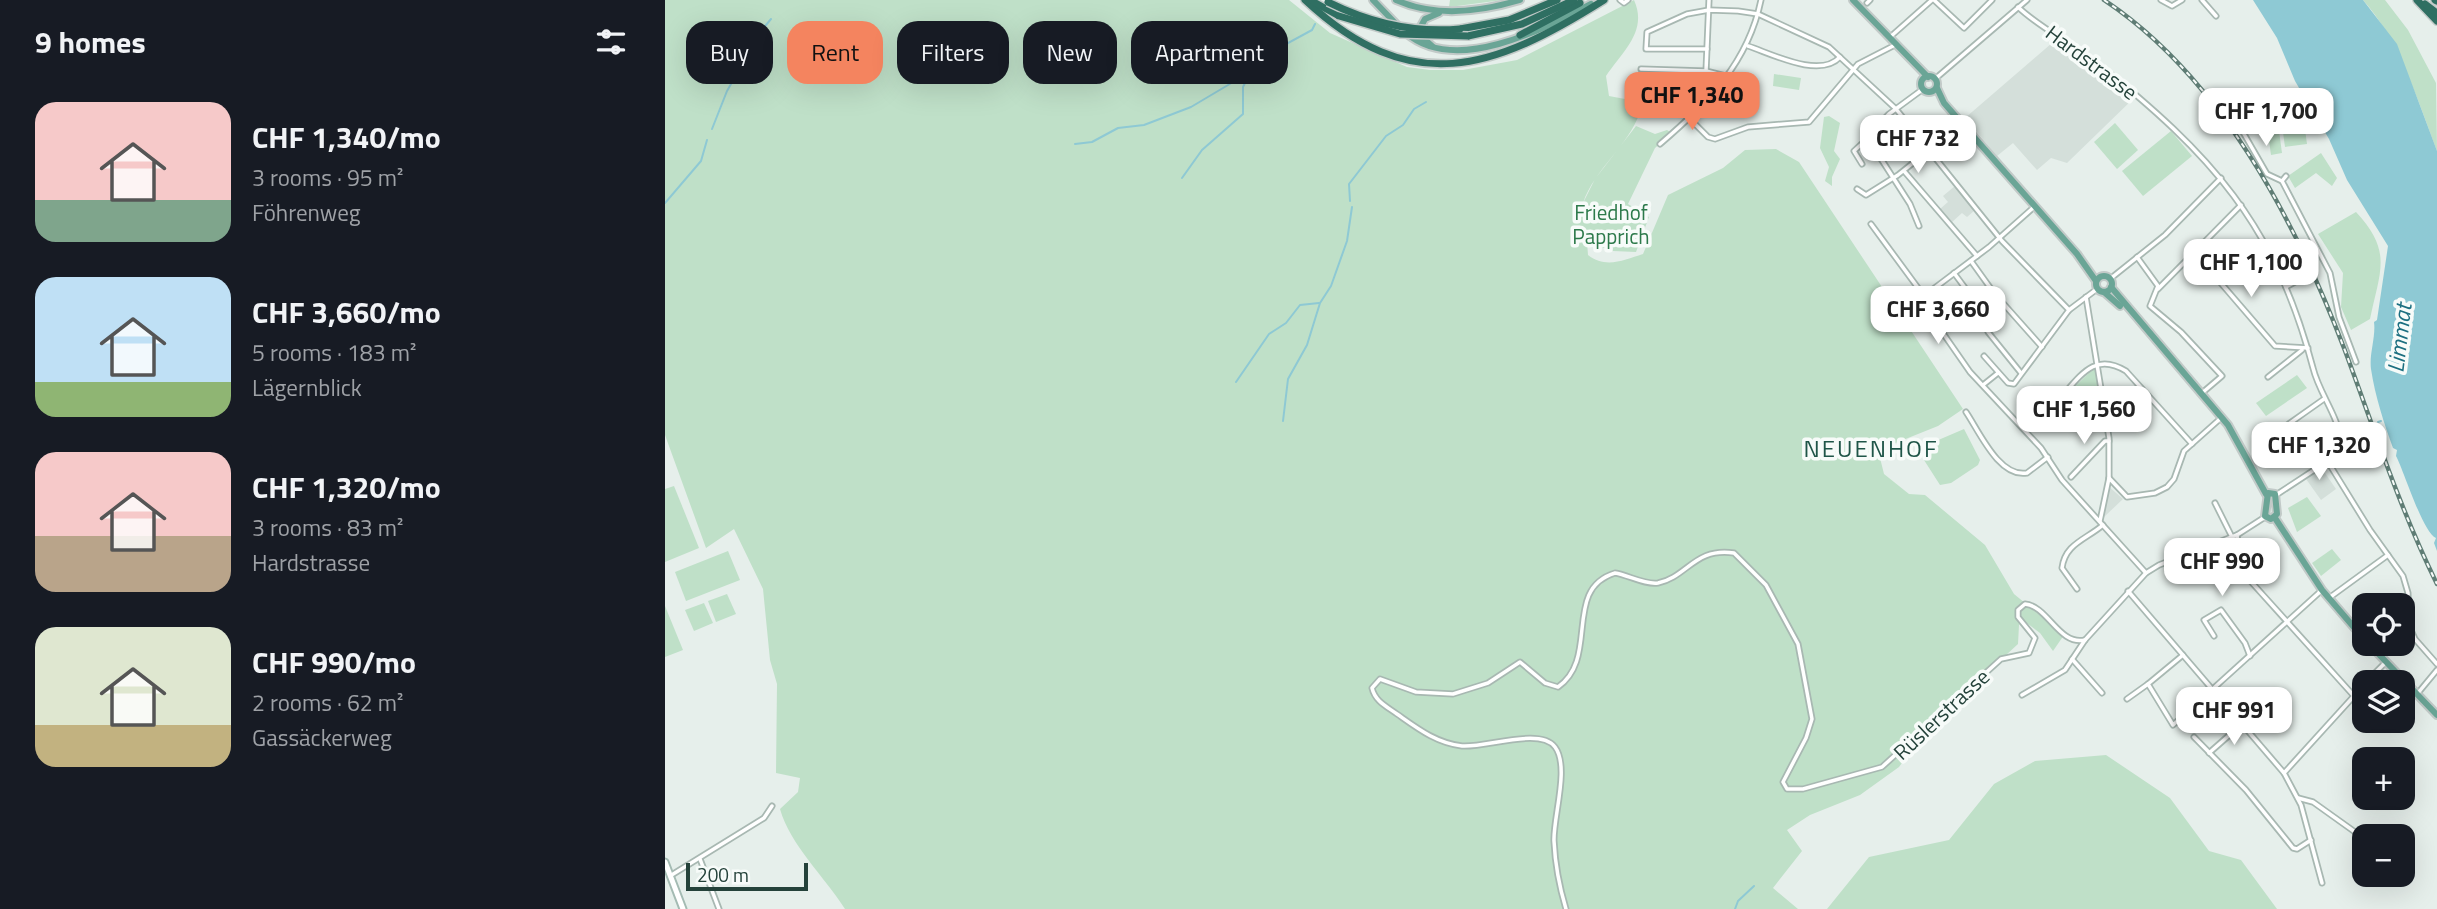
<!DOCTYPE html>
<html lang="en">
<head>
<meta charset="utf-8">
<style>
	body { margin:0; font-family:"Titillium Web",sans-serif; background:#20242c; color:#f1f3f6; height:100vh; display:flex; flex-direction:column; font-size:26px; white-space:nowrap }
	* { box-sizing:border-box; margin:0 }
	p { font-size:23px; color:#9ea1a6 }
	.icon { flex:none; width:38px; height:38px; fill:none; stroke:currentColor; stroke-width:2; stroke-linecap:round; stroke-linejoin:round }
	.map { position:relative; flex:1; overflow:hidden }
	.drawer { display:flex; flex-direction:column; background:#171b24; width:665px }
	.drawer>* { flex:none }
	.guide { position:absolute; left:21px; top:21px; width:665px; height:63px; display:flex; gap:14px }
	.buttons { position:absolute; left:1687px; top:593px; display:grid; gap:14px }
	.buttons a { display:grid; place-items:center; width:63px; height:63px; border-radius:14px; background:#171b24; box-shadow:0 7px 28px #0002; font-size:35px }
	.scale { position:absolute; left:21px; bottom:18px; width:122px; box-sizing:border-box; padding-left:7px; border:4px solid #24423a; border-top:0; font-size:19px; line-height:24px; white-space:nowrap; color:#24423a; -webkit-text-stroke:5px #f7fbf9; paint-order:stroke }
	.price { position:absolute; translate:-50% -60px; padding:0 16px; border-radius:14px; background:#fff; color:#222; font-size:23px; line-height:46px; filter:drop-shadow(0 2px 4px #0008) }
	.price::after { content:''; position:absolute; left:50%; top:42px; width:21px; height:16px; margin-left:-10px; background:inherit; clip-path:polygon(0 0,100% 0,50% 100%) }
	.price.active { background:#f4845f; color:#111 }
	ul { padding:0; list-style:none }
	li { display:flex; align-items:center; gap:21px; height:175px; padding:0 35px }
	li span { display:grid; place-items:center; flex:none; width:196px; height:140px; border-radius:21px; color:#555 }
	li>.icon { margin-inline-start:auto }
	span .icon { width:84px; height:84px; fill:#fffc; stroke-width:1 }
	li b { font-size:30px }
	h2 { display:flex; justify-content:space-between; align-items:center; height:84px; padding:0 35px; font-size:30px }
	.pill { padding:0 24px; border-radius:21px; background:#171b24; box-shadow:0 7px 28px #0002; font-size:24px; line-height:63px }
	.pill.active { background:#f4845f; color:#111 }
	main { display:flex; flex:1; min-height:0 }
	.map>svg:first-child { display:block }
	.built { fill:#d4dfda }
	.green { fill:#bfe0c8 }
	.water { fill:#8ec9d4 }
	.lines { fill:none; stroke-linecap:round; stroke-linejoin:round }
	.stream { stroke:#8ec9d4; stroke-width:2 }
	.street-casing { stroke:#a8b8b2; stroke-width:7 }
	.secondary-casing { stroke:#a4bbb3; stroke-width:9 }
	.primary-casing { stroke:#c2cac8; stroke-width:10 }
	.highway-casing { stroke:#c2cac8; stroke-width:10 }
	.street { stroke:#fff; stroke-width:3.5 }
	.secondary { stroke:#fff; stroke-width:5 }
	.primary { stroke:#6aa596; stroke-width:6 }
	.highway { stroke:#2f6f62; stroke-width:7 }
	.rail-casing { stroke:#5f7d75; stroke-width:4.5 }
	.rail { stroke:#f7fbf9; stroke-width:2; stroke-dasharray:5; stroke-linecap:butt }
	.street-bridge-casing { stroke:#a8b8b2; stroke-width:7; stroke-linecap:butt }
	.highway-bridge-casing { stroke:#c2cac8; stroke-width:10; stroke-linecap:butt }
	.street-bridge { stroke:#fff; stroke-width:3.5 }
	.highway-bridge { stroke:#2f6f62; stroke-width:7 }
	.labels { text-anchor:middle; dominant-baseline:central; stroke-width:7; stroke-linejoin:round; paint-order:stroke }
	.street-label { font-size:21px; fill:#24423a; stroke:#f7fbf9 }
	.park-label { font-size:21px; fill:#2d7a4b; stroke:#f7fbf9 }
	.water-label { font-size:23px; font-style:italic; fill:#1c6f80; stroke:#f7fbf9 }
	.quarter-label { font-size:24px; letter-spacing:2px; fill:#1f5548; stroke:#f7fbf9 }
</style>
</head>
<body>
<main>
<section class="drawer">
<h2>9 homes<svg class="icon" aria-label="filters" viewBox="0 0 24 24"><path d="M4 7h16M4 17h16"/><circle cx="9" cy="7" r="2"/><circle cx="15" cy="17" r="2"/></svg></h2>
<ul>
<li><span style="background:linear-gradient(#f6c9c9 70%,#7fa58c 0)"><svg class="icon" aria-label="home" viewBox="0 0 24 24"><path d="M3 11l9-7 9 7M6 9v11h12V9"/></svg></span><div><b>CHF 1,340/mo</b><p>3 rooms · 95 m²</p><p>Föhrenweg</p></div></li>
<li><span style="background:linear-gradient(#bfe0f5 75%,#8fb573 0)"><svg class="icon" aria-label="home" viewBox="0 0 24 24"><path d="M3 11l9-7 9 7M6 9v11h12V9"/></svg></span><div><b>CHF 3,660/mo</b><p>5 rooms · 183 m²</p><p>Lägernblick</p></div></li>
<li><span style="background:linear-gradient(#f6c9c9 60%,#b9a48a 0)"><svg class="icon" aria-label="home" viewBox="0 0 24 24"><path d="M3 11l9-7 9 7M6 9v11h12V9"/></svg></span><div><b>CHF 1,320/mo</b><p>3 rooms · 83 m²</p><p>Hardstrasse</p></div></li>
<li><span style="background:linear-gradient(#dfe7d0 70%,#c2b280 0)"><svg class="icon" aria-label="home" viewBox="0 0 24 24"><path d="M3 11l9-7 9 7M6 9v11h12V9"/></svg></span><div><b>CHF 990/mo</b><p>2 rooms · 62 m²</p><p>Gassäckerweg</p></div></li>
</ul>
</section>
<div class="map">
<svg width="1772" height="909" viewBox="0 0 1772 909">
	<rect width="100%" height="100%" fill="#e6efeb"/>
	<!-- built -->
	<g class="built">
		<path d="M1394,37L1470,97L1402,163L1386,158L1372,170L1348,143L1332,156L1300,118Z"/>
		<path d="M1290,186L1310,210L1302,217L1297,213L1287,222L1275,209L1283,202L1278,196Z"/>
		<path d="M1654,471L1656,474L1660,473L1671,489L1656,500L1641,479Z"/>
		<path d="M1442,485L1458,499L1439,517V501Z"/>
	</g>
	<!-- green -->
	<g class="green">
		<path d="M0,0H624L665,33L742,67L765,70H798L852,60L969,0C983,31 958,51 941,76L944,96L960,99L975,112C963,147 930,168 918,203L930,179L971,126L990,134L1002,130L1007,133L990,148L963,204L984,217L971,252L948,251L922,242L923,255C941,269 959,260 978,254L1003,195L1058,168L1080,150L1111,149L1134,162L1298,409L1273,426L1213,450L1219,474L1244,494L1260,495L1320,545L1349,594L1399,635L1388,651L1375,633L1358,620L1354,625L1353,644L1265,725L1234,767L1195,795L1145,815L1122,830L1137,851L1108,888L1133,909H180C160,877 125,845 115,809L133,792L135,778L111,773L112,684L105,660L98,589L69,529L41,548L0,435Z"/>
		<path d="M785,0H838L784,7Z"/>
		<path d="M1698,0H1720L1743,30L1771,83L1772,151C1754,103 1733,38 1698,0Z"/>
		<path d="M1109,74L1136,78L1134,90L1108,86Z"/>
		<path d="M1625,100L1626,105L1632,104L1634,121L1606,124L1603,103Z"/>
		<path d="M1164,116L1175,123L1169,151L1175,159L1167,177V186L1160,181L1164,167L1155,148L1159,117Z"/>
		<path d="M1639,122L1642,144L1620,147L1617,125Z"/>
		<path d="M1450,123L1473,150L1452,169L1429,142Z"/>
		<path d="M1506,131L1527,156L1478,196L1457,171Z"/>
		<path d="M1614,131L1617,153L1606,155L1603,133Z"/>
		<path d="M1656,153L1672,178L1667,186L1651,173L1630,188L1623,176Z"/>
		<path d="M1691,212C1728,252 1715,270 1705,319L1686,330L1676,307L1678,273L1653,234Z"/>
		<path d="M1430,367L1437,409L1420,426L1397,399Z"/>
		<path d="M1632,375L1642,388L1601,416L1591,403Z"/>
		<path d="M1299,429L1315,460L1313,465L1286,483L1275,485L1259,460L1269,451L1271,441Z"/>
		<path d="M9,486L34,548L0,562V489Z"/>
		<path d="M1642,497L1656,516L1632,532L1623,508Z"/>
		<path d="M1667,549L1676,560L1656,576L1647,563Z"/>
		<path d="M63,551L75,580L21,601L10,572Z"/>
		<path d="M62,594L71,614L51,622L43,601Z"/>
		<path d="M39,603L48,623L29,631L20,610Z"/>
		<path d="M0,606L18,650L0,657Z"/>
		<path d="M1441,755L1505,798L1544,851L1576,860L1612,909H1162L1204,857L1284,840L1329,784L1370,761Z"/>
	</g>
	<!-- water -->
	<path class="water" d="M1588,0H1698L1732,44L1772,151V551L1769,543L1771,538C1758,533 1739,471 1731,456L1732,450L1728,448C1719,423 1710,396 1706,369C1704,354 1711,337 1709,322L1712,320L1723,246L1682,180L1664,139L1630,81L1612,38Z"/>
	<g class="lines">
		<!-- stream -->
		<g class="stream">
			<path d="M78,53L106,19"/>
			<path d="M47,129L62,91L81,58"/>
			<path d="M410,144L427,142L453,128L479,125L526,107L585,72L594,59L647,30L650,24"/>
			<path d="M517,178L537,150L578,114V87L585,73"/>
			<path d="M685,201L684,184L721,136L738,125L749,109L761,102"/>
			<path d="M0,203L36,161L42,140"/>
			<path d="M571,382L604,334L621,323L635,305L654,303"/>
			<path d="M618,421L623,379L642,345L655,303L666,286L682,241L687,207"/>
			<path d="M1713,422L1716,421"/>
			<path d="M1696,429L1703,426"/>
			<path d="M1070,909L1073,901L1089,886"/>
		</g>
		<!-- street casing -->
		<g class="street-casing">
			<g id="street">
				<path d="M955,0L959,3L963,0"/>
				<path d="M1269,0L1299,28L1327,0"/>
				<path d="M1496,0L1507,6L1517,0"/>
				<path d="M1537,0L1551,16"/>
				<path d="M1202,3L1205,0"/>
				<path d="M1353,7C1376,29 1407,43 1432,63C1546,154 1610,224 1648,368C1654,393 1674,417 1676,442L1669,457L1611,495"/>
				<path d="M1224,38L1267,0"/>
				<path d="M1083,46C1107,54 1155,79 1175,57"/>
				<path d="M1042,49H981L982,32L1022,14L1044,10L1073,11L1093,14L1164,47L1231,109L1337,241L1404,310"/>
				<path d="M1041,71L1044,0"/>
				<path d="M1270,79L1362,0"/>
				<path d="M975,104L1016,98L1076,108L1081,106L1088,83L1041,71L976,69"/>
				<path d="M1024,118L1043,137L1050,139L1083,127L1144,122L1193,64L1230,45"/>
				<path d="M1575,127L1602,174L1617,181"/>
				<path d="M995,144C1043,103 1083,63 1096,0"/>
				<path d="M1197,164L1189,151L1202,139"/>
				<path d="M1239,171L1312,256"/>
				<path d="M1621,176L1617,181L1665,273L1674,317L1691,362"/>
				<path d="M1192,189L1201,195L1233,175L1263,151"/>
				<path d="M1206,224L1259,296L1324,247L1369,207"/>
				<path d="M1254,226L1245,204L1202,137L1224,114L1258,89"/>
				<path d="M1530,253L1610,346L1643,348"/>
				<path d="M1472,257L1493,286L1485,306L1516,332L1557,376L1537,393"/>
				<path d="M1306,261L1329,293L1377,347"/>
				<path d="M1289,273L1315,308"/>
				<path d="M1445,279L1500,235L1556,178"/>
				<path d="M1621,287L1643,275"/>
				<path d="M1493,289L1576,205"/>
				<path d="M1259,296L1257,303L1305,372L1376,448L1397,480L1481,573"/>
				<path d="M1421,297L1444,438V478L1435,521"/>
				<path d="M1323,332L1356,373"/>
				<path d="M1319,356L1343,383L1349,384L1404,310L1432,289"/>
				<path d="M1603,377L1637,350"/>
				<path d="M1318,385L1333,373"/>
				<path d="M1399,394C1418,372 1432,353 1461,371L1527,444"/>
				<path d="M1301,412C1314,431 1334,478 1362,473L1383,457"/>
				<path d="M1608,435L1659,399"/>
				<path d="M1663,462L1705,530L1738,576L1743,593L1744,626L1750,639L1772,664"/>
				<path d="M1406,477L1440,441H1444"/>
				<path d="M1444,478L1462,497L1490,493L1502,487L1509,479L1519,451L1556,418"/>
				<path d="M1550,503L1566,535"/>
				<path d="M1572,535L1575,561L1580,575L1689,696"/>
				<path d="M1412,589L1397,568C1400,544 1420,540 1438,525"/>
				<path d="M1463,591L1619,773L1636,805L1657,883"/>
				<path d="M1664,598L1723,555"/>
				<path d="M1710,606L1716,601L1719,606"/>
				<path d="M1687,623L1699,614"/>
				<path d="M1738,624L1743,620"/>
				<path d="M1549,636L1539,620L1556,610L1580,643L1585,656"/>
				<path d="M1518,655L1483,684L1508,725L1657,590"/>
				<path d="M1407,659L1437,693"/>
				<path d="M1701,682L1721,662"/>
				<path d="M1753,693L1772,670"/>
				<path d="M1357,695L1400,670L1420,640L1481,573L1494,565L1572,535L1600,517"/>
				<path d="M1462,699L1483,684"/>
				<path d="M1529,737L1581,790L1628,848L1632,849L1646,840"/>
				<path d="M1544,753L1577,724"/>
				<path d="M1619,773L1699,685"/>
				<path d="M1633,798L1648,802L1697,837"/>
				<path d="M35,859L54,909"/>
				<path d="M5,876L99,818L107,806"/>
				<path d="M901,909C895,889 890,862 889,841C888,817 905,767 890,747C875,727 821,748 797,746C771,743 752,728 732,714C721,706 710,701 707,688L715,679L751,692L788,694L823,683L855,662L880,683L893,687C935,658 897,589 950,573C963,575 980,585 993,583C1022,577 1030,547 1069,553L1101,585L1133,644L1147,719L1141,738L1118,782L1122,789H1138L1217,767L1336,659L1364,653L1370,638L1353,617V610L1360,604C1383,606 1394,646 1420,640"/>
			</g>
		</g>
		<!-- secondary casing -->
		<g class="secondary-casing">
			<path id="secondary" d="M0,862L18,909"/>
		</g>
		<!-- primary casing -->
		<g class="primary-casing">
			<g id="primary">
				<path d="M708,0L733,26"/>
				<path d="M731,0C771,18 815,12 855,0"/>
				<path d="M1188,0L1263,77"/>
				<path d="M741,33C790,75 877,30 926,4"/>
				<path d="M767,46L758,38L755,28L760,19L774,13"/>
				<circle cx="1264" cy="84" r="8"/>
				<path d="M1272,88L1279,103L1412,254L1431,281"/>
				<circle cx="1439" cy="284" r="8"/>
				<path d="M1446,287L1563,425L1601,494"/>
				<path d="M1439,292L1455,306"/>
				<path d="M1603,493L1610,494L1612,514L1606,519L1600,516Z"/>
				<path d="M1610,518L1657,590L1699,639"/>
				<path d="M1704,644L1772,715"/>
			</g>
		</g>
		<!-- highway casing -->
		<g class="highway-casing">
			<g id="highway">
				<path d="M640,0C746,99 828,70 939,0"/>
				<path d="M645,0L674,16"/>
				<path d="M1752,0L1772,21"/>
				<path d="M1770,0L1772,1"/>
				<path d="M1760,4L1772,13"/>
				<path d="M795,29L844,20L892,0"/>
				<path d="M855,35L915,3"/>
				<path d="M803,36L857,24L909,0"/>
			</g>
		</g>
		<!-- street -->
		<use href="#street" class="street"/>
		<!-- secondary -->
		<use href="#secondary" class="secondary"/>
		<!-- primary -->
		<use href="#primary" class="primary"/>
		<!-- highway -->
		<use href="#highway" class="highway"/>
		<!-- rail casing -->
		<g class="rail-casing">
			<path id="rail" d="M1439,0C1555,77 1630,220 1679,348C1709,428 1734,507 1772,584"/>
		</g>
		<!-- rail -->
		<use href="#rail" class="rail"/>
		<!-- street-bridge casing -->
		<g class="street-bridge-casing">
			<path id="street-bridge" d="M1643,275L1651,271"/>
		</g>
		<!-- highway-bridge casing -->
		<g class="highway-bridge-casing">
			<g id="highway-bridge">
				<path d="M663,2C705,23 749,33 795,29"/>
				<path d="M674,16L735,34L803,36"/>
			</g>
		</g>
		<!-- street-bridge -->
		<use href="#street-bridge" class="street-bridge"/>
		<!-- highway-bridge -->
		<use href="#highway-bridge" class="highway-bridge"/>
	</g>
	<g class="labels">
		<!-- street labels -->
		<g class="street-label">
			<text transform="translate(1427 62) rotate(37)">Hardstrasse</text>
			<text transform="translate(1276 714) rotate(-43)">Rüslerstrasse</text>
		</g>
		<!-- park labels -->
		<g class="park-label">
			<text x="946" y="212">Friedhof<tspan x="946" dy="24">Papprich</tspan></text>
		</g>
		<!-- water labels -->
		<g class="water-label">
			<text transform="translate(1734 338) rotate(-83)">Limmat</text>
		</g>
		<!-- quarter labels -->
		<g class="quarter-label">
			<text x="1206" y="448">NEUENHOF</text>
		</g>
	</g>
</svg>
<div class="buttons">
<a><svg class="icon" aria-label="locate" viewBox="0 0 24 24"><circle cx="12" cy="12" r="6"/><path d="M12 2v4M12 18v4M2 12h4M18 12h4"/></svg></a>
<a><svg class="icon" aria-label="layers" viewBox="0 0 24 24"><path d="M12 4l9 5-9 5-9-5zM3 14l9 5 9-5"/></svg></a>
<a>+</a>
<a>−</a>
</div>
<div class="scale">200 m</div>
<b class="price active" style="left:1027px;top:132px">CHF 1,340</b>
<b class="price" style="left:1601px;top:148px">CHF 1,700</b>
<b class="price" style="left:1253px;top:175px">CHF 732</b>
<b class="price" style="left:1586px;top:299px">CHF 1,100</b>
<b class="price" style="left:1273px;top:346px">CHF 3,660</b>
<b class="price" style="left:1419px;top:446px">CHF 1,560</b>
<b class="price" style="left:1654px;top:482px">CHF 1,320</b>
<b class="price" style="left:1557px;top:598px">CHF 990</b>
<b class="price" style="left:1569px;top:747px">CHF 991</b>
<div class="guide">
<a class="pill">Buy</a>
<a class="pill active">Rent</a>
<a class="pill">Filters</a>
<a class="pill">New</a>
<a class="pill">Apartment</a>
</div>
</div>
</main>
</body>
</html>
